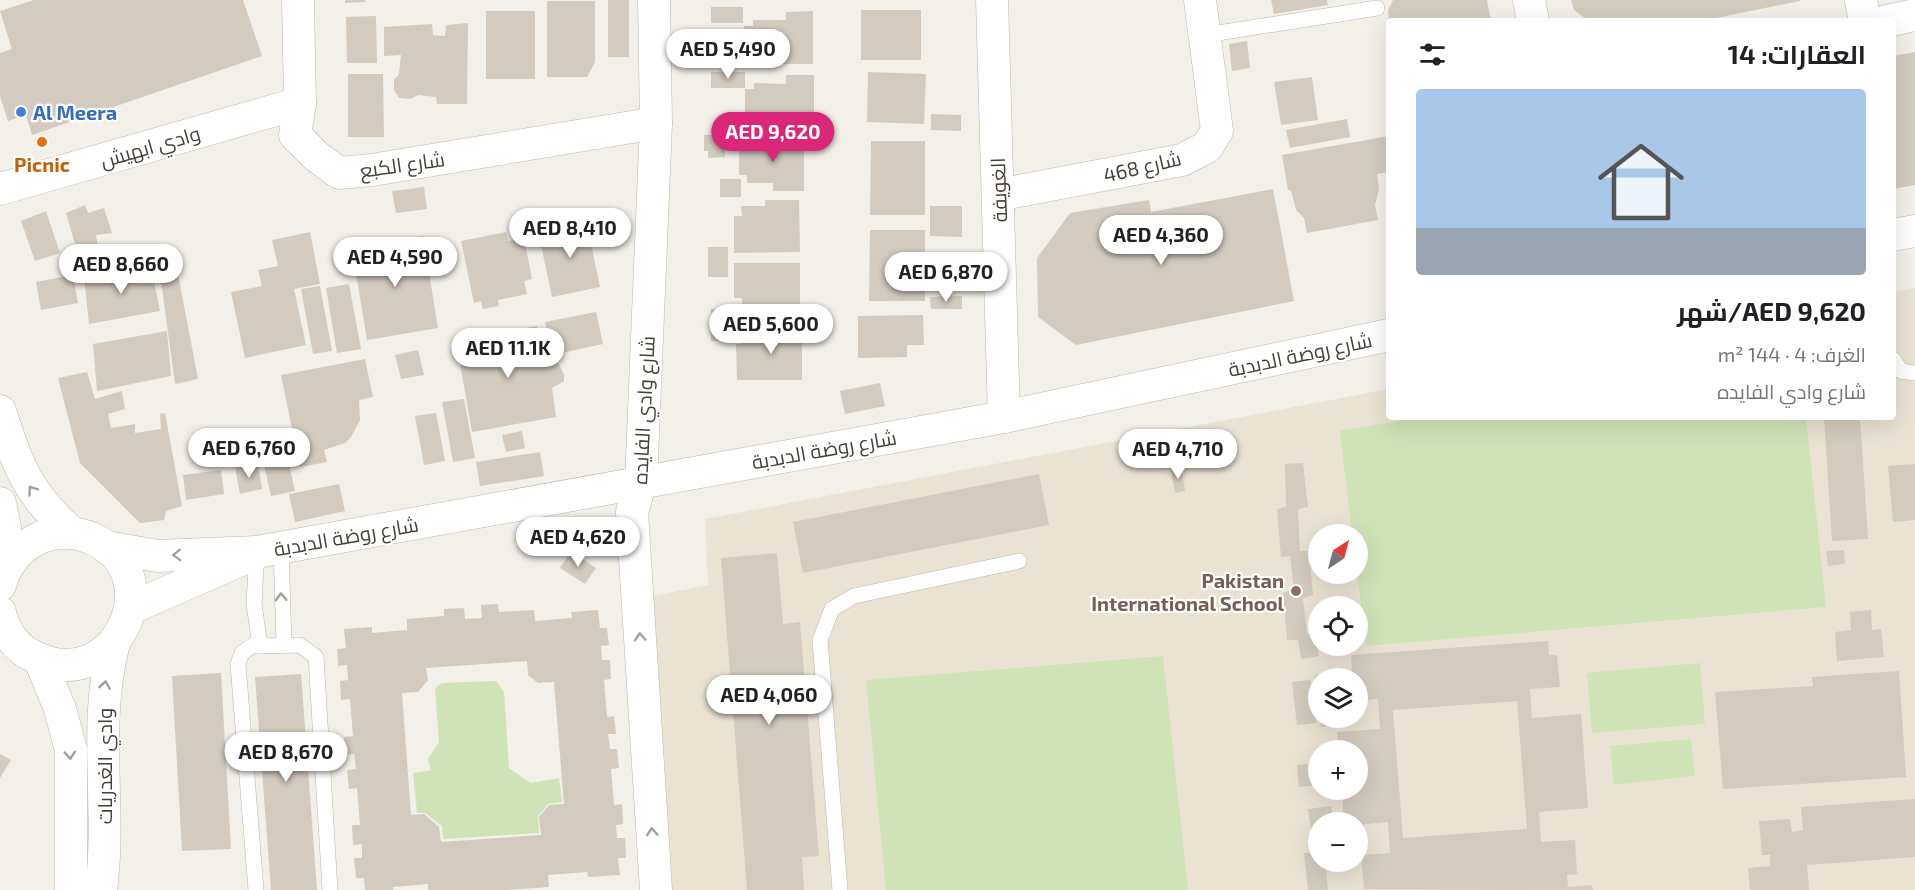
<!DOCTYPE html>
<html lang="ar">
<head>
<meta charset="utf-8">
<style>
	body { margin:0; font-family:"Exo 2",Cairo,sans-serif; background:#f2f2f2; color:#202124; direction:rtl; height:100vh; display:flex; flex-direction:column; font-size:22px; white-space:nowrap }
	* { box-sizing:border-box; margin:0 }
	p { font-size:20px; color:#757577 }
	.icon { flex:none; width:33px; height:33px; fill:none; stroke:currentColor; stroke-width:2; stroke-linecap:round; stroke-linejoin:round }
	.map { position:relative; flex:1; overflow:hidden; direction:ltr }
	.panel { position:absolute; left:1386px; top:18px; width:510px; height:402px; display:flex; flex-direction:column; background:#fff; border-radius:6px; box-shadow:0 6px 24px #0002; direction:rtl }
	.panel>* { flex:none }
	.needle { width:39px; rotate:36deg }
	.buttons { position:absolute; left:1308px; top:524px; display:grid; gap:12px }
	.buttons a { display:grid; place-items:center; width:60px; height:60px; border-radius:50%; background:#fff; box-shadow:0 6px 24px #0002; font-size:30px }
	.price { position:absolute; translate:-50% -51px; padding:0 14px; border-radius:21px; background:#fff; color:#222; font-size:20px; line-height:39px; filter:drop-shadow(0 2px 3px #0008) }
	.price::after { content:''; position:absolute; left:50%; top:36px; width:18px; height:14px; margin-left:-9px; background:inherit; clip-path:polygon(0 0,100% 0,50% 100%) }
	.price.current { background:#db2777; color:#fff }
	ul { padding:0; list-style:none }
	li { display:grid; align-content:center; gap:12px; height:318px; padding:0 30px }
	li+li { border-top:2px solid #e0e0e0 }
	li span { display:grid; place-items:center; height:186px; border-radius:6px; color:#555 }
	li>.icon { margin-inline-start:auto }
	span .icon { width:108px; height:108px; fill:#fffc; stroke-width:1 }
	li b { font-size:26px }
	h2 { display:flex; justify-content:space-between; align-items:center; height:72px; padding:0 30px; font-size:26px }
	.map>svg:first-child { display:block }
	.education { fill:#eae3d4; fill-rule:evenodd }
	.green { fill:#d0e3b6 }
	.building { fill:#d3cbbf; fill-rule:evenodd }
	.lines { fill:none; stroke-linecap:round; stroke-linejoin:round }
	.lane-casing { stroke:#bdb7ac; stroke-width:16 }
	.street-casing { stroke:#bdb7ac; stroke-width:33 }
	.lane { stroke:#fff; stroke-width:15 }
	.street { stroke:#fff; stroke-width:32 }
	.oneway { stroke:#a2a09c }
	.shop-dot { fill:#3f7fe0; stroke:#fff; stroke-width:2 }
	.food-dot { fill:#e8710a; stroke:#fff; stroke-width:2 }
	.education-dot { fill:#8d6e63; stroke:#fff; stroke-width:2 }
	.labels { text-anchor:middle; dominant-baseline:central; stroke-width:4.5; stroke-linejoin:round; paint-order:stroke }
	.shop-label { font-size:20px; font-weight:bold; fill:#366cbe; stroke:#fff; text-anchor:start }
	.street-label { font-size:20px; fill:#464038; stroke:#fff }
	.food-label { font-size:20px; font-weight:bold; fill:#c56008; stroke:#fff }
	.education-label { font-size:20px; font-weight:bold; fill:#785e54; stroke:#fff; text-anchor:end }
</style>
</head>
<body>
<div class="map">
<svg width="1915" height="890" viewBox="0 0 1915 890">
	<rect width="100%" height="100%" fill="#f3efe9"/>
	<!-- education -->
	<path class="education" d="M1915,288V890H671L648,597L708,585L705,519L1389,389V417H1893V292ZM1318,534H1358V573H1318ZM1318,606H1358V645H1318ZM1318,678H1358V717H1318ZM1318,750H1358V789H1318ZM1318,822H1358V861H1318Z"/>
	<!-- green -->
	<g class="green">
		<path d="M1420,417H1806L1826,607L1366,646L1357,573L1358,534H1352L1340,431Z"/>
		<path d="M1163,656L1188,890H886L866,680Z"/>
		<path d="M1700,663L1705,724L1592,733L1587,673Z"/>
		<path d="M496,681L504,692L509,768L531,783L559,778L562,802L548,804L538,816L539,833L443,839L442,826L425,813H417L413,773L431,770L428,759L439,742L435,688L442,683Z"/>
		<path d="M1691,739L1695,776L1614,785L1610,746Z"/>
	</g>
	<!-- building -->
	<g class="building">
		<path d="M34,0H243L262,56L32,135L26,115L8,121L0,96V53L12,49L0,11Z"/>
		<path d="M345,0H365V2L345,3Z"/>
		<rect x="608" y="0" width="21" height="57"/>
		<path d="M1271,0H1327L1328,5L1274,14Z"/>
		<path d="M1393,0H1487L1491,21H1389L1388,10Z"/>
		<path d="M1571,0H1800V1L1701,21H1589L1574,10Z"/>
		<path d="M547,1H595V62L587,77H547Z"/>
		<rect x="711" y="7" width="32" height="16"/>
		<rect x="861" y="10" width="60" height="50"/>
		<rect x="486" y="11" width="49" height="68"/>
		<path d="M813,11V64H745L744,26H753V20H786V12Z"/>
		<path d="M376,16L377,63H347L346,17Z"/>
		<path d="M468,23L467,104H437L436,97L418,95L410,99L399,98L394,90V80L399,74L401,55L384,56V27L432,24L433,35L445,36L446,25Z"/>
		<path d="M1247,41L1250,68L1232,71L1229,44Z"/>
		<path d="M1915,52V185L1893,189V56Z"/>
		<rect x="711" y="72" width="34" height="16"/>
		<path d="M868,72L926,74L924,124L867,122Z"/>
		<path d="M348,74H383L384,137H348Z"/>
		<path d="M786,75H814V128H745V89H754V83L786,84Z"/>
		<path d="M1312,77L1318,120L1281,125L1274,82Z"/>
		<path d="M931,114L961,115V131L931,130Z"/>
		<path d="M1347,119L1350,137L1290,148L1286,130Z"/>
		<path d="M704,135H725V157L708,158V151H704Z"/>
		<path d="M1389,136V172L1377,174L1379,190L1375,205L1378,220L1307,233L1304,218L1296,210L1291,190H1288L1282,155Z"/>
		<path d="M739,140L804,141V191H773V183H747V175H739Z"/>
		<path d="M871,141H925V215H870Z"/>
		<rect x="720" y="179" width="21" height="18"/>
		<path d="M424,187L427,209L396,213L392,191Z"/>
		<path d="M1273,189L1294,301L1076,345L1038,317L1037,258L1070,213L1149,200L1151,212Z"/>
		<path d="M765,200H799L800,252L734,253V216H742L741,206H765Z"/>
		<path d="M85,205L88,213L104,208L112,233L96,235L98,247L78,254L66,213Z"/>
		<path d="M930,206H962V237L930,236Z"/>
		<path d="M46,211L60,253L35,261L21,221Z"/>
		<path d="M586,219L600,287L552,297L540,240L551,238L549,226Z"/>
		<path d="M870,230H925V301H869Z"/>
		<path d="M310,232L320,284L294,289L306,345L245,358L231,292L262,286L258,270L278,266L272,240Z"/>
		<path d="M506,232L508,241L524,238L532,279L524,281L527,294L498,300L499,306L483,309L481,301L474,303L461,241Z"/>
		<path d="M423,236L438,328L367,340L352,249Z"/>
		<rect x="708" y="247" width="20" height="30"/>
		<path d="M734,263H800V312H769L768,308H742V298H734Z"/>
		<path d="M151,266L160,311L89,324L84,277Z"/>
		<path d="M177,269L198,379L175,384L160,273Z"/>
		<path d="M73,275L78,303L41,310L36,282Z"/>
		<path d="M349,284L361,349L337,353L326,288Z"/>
		<path d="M320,286L332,351L313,354L301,289Z"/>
		<path d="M962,296V309H931L930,297Z"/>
		<rect x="711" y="309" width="27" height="32"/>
		<path d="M596,312L603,344L552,355L545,322Z"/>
		<path d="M923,315L924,345H907V357L858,358V316Z"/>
		<path d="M537,326L546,359L557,361L564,374V381L552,388L556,417L472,432L456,341Z"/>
		<path d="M772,326H802V380H737L736,344H742L741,332H772Z"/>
		<path d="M167,331L171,376L97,391L93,344Z"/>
		<path d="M418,350L424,375L401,379L395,355Z"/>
		<path d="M365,359L373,397L359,400L360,420L351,437L345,443L324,450L327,462L300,467L281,375Z"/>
		<path d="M87,372L95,399L122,391L125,409L108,414L111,428L135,424V433L161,429L160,414L165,413L182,506L166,511L164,520L140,523L80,463L58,378Z"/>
		<path d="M880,383L885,406L845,414L840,391Z"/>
		<path d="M464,399L475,458L453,462L442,402Z"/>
		<path d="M436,413L445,461L424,465L415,416Z"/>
		<path d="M1824,417H1860L1868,539L1832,541Z"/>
		<path d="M522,431L525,448L506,452L502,435Z"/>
		<path d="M282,433L295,491L271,496L258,438Z"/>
		<path d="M540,452L544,476L480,486L476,462Z"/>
		<path d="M1303,463L1308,507L1298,509L1300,551H1309L1313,595L1303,598L1307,634H1315L1319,656L1301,659L1298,640H1287L1283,593L1294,590L1290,556L1281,557L1277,509L1286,507L1285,464Z"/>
		<path d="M258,464L262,489L240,494L235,468Z"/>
		<path d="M1915,464V520L1893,522L1888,466Z"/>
		<path d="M1181,467L1185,491L1175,493L1171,468Z"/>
		<path d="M221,470L224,494L186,500L183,475Z"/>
		<path d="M1039,474L1049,525L803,573L793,522Z"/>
		<path d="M339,484L345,511L295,522L289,494Z"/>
		<path d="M1844,550L1845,564L1828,566L1826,551Z"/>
		<path d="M571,551L596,568L585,584L560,568Z"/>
		<path d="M777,553L783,624L800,622L819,856L802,857L804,890H747L721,558Z"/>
		<path d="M498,604L499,612L534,610L535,621L572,618L571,612L598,610L600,628H607L609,645L601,646L602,660H610L611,679L604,680L607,717L614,716L616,734H608L610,749H617L619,768L611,769L614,805L622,804L623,824L616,825L617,838H625L626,858H618L620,875L588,877L587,872L548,875L549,887L508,890H428V884L393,887V890H365L364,878H356L354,858H362V844L353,845L352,825H360L357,788L349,789L347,770L356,769L354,754L346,755L344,737L353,736L350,699L341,700L340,681L348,680L347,665L338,666V663L337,649L346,648L344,629L372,627V633L407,630V619L444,616V609L464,608L465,619L482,618L481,605ZM527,661L528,675L538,683L554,682L564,804L549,805L539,817L541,835L441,842L439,827L424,814L411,815L402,693L418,692L428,680L426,668Z"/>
		<path d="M1871,610L1872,630L1881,629L1884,657L1837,661L1835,632L1851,630L1850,612Z"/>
		<path d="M1548,641L1549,655H1557L1560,687L1530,689L1532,718L1581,714L1588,808L1539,812L1541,842L1575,840L1577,874L1567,875L1568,887L1592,885L1593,890L1364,889L1361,855L1390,853L1388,822L1358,825V822H1344L1342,793L1355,792V789H1358V750H1339L1337,732L1380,729L1378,699L1358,701V678H1345L1344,671L1352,670L1351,655ZM1517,701L1527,829L1403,838L1393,710Z"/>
		<path d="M1899,671L1906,777L1723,789L1715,692L1813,686L1812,677Z"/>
		<path d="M221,673L231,849L182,851L172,676Z"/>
		<path d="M1341,673V678H1318L1317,692L1315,675Z"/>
		<path d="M301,674L317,890H271L255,677Z"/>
		<path d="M1311,680L1316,723L1297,725L1292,682Z"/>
		<path d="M1320,717H1345L1346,724L1321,727Z"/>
		<path d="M0,754L11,760L0,778Z"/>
		<path d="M1318,763V785L1299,787L1297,765Z"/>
		<path d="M1915,799V857L1807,865L1809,890H1750L1748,868L1770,866V855H1762L1759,821L1790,819L1792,832L1803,830L1801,807Z"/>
		<path d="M1331,806L1333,822H1318V861H1325L1328,890H1308L1304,853L1314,852L1308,809Z"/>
	</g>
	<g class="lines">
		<!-- lane casing -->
		<g class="lane-casing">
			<g id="lane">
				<path d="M1205,35L1377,8"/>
				<path d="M1893,359L1901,371L1915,373"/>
				<path d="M281,548L284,645"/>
				<path d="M257,552L254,604L260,646"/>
				<path d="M256,890L238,664L242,653L252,646L300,645L316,657L330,890"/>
				<path d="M840,890L820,640L832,609L854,596L1019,561"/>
			</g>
		</g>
		<!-- street casing -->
		<g class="street-casing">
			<g id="street">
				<path d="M298,0L300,103L295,135L316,156L339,173L372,170L656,123"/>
				<path d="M654,0L656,123L641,482L632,512L656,890"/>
				<path d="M992,0L1004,417"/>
				<path d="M1529,0L1533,21"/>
				<path d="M1861,0L1865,21"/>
				<path d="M1887,21L1915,15"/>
				<path d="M0,189L300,103"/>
				<path d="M998,195L1182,160L1207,147L1217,131L1200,0"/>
				<path d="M1893,235L1915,231"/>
				<path d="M0,411C18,466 27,493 72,533"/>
				<path d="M0,503L5,527L4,572"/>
				<path d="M106,547L158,556L257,552L1004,417L1389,335"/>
				<path d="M0,585C12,544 52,521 93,539C173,574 114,701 31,655C15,647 3,629 0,612"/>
				<path d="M131,608L243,559"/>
				<path d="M40,660L60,709L71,750V890"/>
				<path d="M101,890C112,807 92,726 114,643"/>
			</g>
		</g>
		<!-- lane -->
		<use href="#lane" class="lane"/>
		<!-- street -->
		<use href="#street" class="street"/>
	</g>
	<!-- one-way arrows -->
	<defs><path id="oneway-chevron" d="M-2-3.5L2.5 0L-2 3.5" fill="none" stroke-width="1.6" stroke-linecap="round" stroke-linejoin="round" transform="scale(1.5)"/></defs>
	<g class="oneway">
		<use href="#oneway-chevron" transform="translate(32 490) rotate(-126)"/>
		<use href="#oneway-chevron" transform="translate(177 555) rotate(178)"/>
		<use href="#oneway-chevron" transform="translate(281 597) rotate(-92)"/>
		<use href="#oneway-chevron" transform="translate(640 637) rotate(-94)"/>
		<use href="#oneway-chevron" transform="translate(105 685) rotate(-81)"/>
		<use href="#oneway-chevron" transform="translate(70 755) rotate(86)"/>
		<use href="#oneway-chevron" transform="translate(652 832) rotate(-94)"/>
	</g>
	<!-- markers -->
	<circle class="shop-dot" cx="21" cy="112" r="6"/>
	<circle class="food-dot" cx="42" cy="142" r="6"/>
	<circle class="education-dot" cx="1296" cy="591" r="6"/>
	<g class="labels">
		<!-- shop labels -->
		<g class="shop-label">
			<text x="33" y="112">Al Meera</text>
		</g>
		<!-- street labels -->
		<g class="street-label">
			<text transform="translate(150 146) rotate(-16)">وادي ابهيش</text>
			<text transform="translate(402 164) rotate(-8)">شارع الكبع</text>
			<text transform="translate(1142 166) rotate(-13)">شارع 468</text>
			<text transform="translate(998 190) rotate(-92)">الغويفة</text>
			<text transform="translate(1300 354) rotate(-12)">شارع روضة الدبدبة</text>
			<text transform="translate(643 410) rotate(-87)">شارع وادي الفايده</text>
			<text transform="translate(824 449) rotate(-10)">شارع روضة الدبدبة</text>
			<text transform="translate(346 536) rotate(-10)">شارع روضة الدبدبة</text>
			<text transform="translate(104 766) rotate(-90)">وادي الغدريات</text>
		</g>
		<!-- food labels -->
		<g class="food-label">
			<text x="42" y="164">Picnic</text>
		</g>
		<!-- education labels -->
		<g class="education-label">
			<text x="1284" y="580">Pakistan<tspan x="1284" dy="23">International School</tspan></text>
		</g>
	</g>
</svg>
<div class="buttons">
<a><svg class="needle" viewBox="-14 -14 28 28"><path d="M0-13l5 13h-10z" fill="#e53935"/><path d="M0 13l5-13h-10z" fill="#757577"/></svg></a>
<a><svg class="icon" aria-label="locate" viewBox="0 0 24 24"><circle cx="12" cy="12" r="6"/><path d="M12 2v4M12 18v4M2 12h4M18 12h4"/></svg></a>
<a><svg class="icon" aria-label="layers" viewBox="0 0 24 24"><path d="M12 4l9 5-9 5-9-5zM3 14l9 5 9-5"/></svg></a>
<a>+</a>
<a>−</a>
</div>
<b class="price" style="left:728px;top:80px">AED 5,490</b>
<b class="price current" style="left:773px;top:163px">AED 9,620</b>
<b class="price" style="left:570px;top:259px">AED 8,410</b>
<b class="price" style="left:1161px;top:266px">AED 4,360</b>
<b class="price" style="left:395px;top:288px">AED 4,590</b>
<b class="price" style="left:121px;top:295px">AED 8,660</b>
<b class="price" style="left:946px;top:303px">AED 6,870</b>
<b class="price" style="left:771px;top:355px">AED 5,600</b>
<b class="price" style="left:508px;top:379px">AED 11.1K</b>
<b class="price" style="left:249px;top:479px">AED 6,760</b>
<b class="price" style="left:1178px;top:480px">AED 4,710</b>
<b class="price" style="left:578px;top:568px">AED 4,620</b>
<b class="price" style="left:769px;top:726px">AED 4,060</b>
<b class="price" style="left:286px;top:783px">AED 8,670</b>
<section class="panel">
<h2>العقارات: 14<svg class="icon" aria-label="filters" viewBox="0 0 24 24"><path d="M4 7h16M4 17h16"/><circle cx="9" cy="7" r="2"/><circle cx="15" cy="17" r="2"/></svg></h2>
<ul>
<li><span style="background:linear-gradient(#a9c7e8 75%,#9aa5b1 0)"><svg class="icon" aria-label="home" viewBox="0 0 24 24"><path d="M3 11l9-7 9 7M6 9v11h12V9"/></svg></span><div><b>AED 9,620/شهر</b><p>الغرف: 4 · 144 m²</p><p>شارع وادي الفايده</p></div></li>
</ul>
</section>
</div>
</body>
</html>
